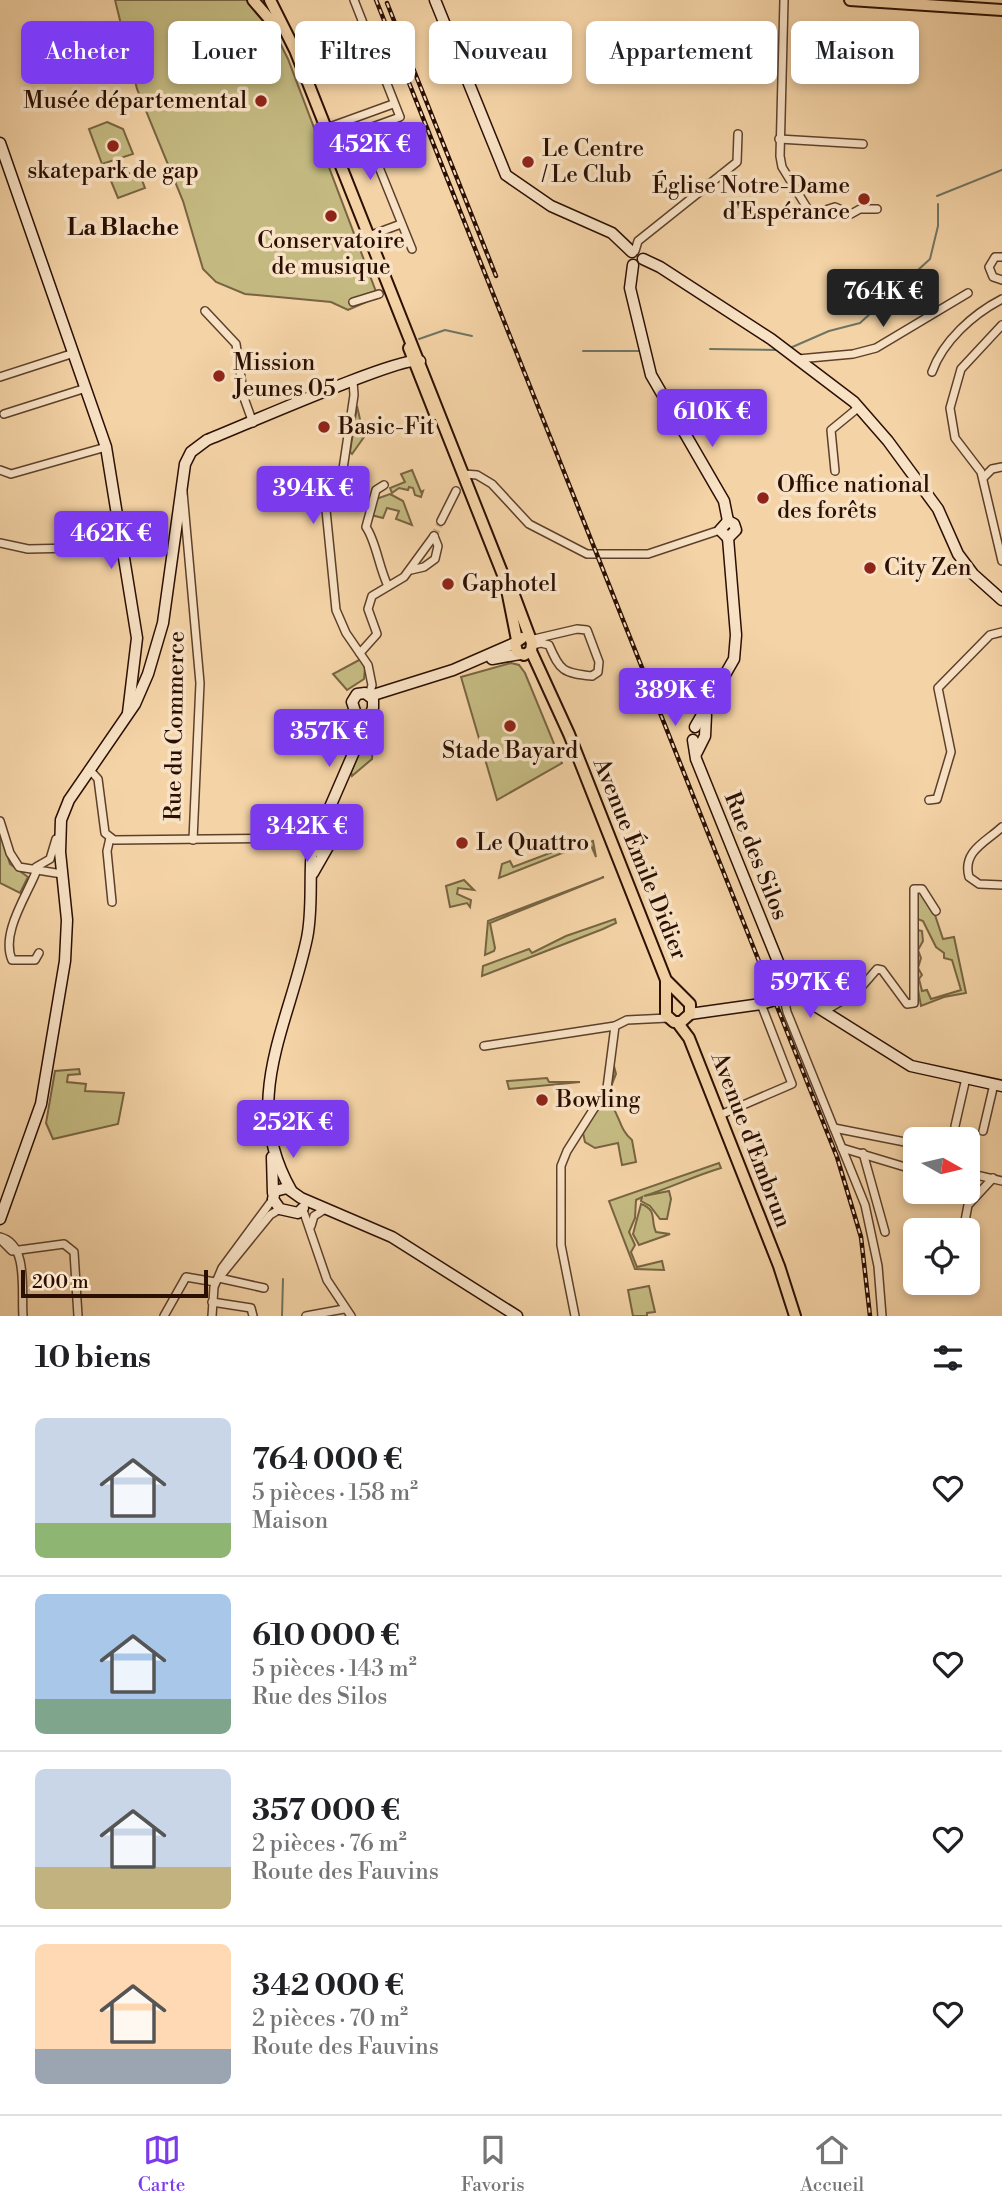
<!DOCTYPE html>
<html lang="fr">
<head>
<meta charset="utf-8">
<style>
	body { margin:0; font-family:"Libre Bodoni",serif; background:#f6f6f6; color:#202124; height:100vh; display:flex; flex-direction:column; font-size:26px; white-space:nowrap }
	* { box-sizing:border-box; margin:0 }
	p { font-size:23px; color:#757577 }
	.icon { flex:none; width:38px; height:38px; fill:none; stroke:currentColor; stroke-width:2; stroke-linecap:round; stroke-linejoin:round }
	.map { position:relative; height:1316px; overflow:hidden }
	.details { display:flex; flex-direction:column; background:#fff; flex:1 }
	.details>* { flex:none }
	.guide { position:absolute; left:21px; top:21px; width:961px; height:63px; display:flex; gap:14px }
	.needle { width:46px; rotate:98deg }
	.tools { position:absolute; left:903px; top:1127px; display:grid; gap:14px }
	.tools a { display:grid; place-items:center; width:77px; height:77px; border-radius:10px; background:#fff; box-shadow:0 4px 10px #0003; font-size:35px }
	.scale { position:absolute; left:21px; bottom:18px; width:187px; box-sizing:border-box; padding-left:7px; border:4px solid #2b0f02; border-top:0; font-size:19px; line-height:24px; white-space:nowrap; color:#2b0f02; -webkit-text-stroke:5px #f8e2c5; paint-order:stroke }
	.price { position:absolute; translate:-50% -60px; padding:0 16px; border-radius:7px; background:#7c3aed; color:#fff; font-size:23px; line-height:46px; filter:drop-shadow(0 2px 4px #0008) }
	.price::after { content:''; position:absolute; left:50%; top:42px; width:21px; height:16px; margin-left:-10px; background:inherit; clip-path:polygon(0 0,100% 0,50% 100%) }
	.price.on { background:#222; color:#fff }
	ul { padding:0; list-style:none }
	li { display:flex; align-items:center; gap:21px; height:175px; padding:0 35px }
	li+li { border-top:2px solid #e0e0e0 }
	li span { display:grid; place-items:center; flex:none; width:196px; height:140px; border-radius:10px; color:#555 }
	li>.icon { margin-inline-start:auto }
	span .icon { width:84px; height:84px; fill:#fffc; stroke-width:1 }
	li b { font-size:30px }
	h2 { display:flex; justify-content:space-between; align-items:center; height:84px; padding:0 35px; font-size:30px }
	.chip { padding:0 24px; border-radius:10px; background:#fff; box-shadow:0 4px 10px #0003; font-size:24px; line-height:63px }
	.chip.on { background:#7c3aed; color:#fff }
	.menu { display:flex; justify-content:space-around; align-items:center; height:98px; border-top:2px solid #e0e0e0; background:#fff; font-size:19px; color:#757577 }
	.menu a { display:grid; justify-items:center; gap:4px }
	.menu .on { color:#7c3aed }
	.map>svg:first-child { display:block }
	.green { fill:#c4ba81; stroke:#786442; stroke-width:2 }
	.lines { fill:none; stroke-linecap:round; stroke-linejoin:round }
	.stream { stroke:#6f7563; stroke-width:2 }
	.street-tunnel { stroke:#ccac85; stroke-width:7; stroke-dasharray:7 3.5; stroke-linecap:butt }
	.street-casing { stroke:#5d402b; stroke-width:10 }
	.secondary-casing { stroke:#2b0f02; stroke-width:13 }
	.primary-casing { stroke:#2b0f02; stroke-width:14 }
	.street { stroke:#f8e2c5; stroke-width:7 }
	.secondary { stroke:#f8e2c5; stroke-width:10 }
	.primary { stroke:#f4d3a6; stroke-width:10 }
	.rail-casing { stroke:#2b0f02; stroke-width:4.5 }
	.rail { stroke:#f8e2c5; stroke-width:2; stroke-dasharray:5; stroke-linecap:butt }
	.poi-dot { fill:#8f2418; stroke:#f8e2c5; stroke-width:2.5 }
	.labels { text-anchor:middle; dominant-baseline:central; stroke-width:7; stroke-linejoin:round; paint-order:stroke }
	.poi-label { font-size:23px; fill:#2b0f02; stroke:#f8e2c5; text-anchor:start }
	.street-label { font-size:23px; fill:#2b0f02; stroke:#f8e2c5 }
	.neighbourhood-label { font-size:24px; font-weight:bold; fill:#2b0f02; stroke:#f8e2c5 }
</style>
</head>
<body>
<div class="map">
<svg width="1002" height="1316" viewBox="0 0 1002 1316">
	<rect width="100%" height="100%" fill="#f4d3a6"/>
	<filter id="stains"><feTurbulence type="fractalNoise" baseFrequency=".00286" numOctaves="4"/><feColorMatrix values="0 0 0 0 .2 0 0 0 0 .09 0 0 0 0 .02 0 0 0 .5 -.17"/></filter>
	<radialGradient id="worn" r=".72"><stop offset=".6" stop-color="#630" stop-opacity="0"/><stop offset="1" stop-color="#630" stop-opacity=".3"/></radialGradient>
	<!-- green -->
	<g class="green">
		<path d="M115,0H248L271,25L288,59L378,297L348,310L331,302L245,294L216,282L203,269L183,201L137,89Z"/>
		<path d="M107,122L123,129L133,154L102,164L89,129Z"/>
		<path d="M138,170L145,188L118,198L111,181Z"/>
		<path d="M357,406L364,437L352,454L350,452Z"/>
		<path d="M412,470L421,492L423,491L421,497L415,495L413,488L409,487L408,490L399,488L392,493L390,488L405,482L401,474Z"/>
		<path d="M390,494L403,501L412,525L396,519L399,511L387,508L383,518L371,515L376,499Z"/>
		<path d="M361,659L365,668L364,679L347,690L333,674Z"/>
		<path d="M511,663L519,665L525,673L562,763L497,800L461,677Z"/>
		<path d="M375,715L372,759L352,776L351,772Z"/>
		<path d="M0,832L10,864L28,877L20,893L0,883Z"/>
		<path d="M593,841L596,857L591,845L580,846L499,878L502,864L510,861L513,867L579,842L581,846Z"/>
		<path d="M604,877L490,923L495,948L494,951L485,955L488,921Z"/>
		<path d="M464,880L474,890L458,888L457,894L471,900L470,907L467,903L450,907L446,886Z"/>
		<path d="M915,892H921L934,912L943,939L954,937L966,993L944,997L921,1006L917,984L918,930L922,931L923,941L918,950L921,958L918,968L922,975L919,979L922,991L927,990L931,999L961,990L952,960L944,958V953L936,947L923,921L915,918Z"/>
		<path d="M615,919L616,923L603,929L482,976L483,966L529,949L532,953L566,936Z"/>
		<path d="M614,1066L616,1074L606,1099C620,1111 618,1129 632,1140L636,1162L622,1165L618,1143L595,1148L585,1142L583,1133L613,1081Z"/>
		<path d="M79,1069L80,1074L68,1075L67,1082L86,1084L85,1091L124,1093L118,1124L53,1139L46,1123L55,1071Z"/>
		<path d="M547,1078L549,1082H580L509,1089L507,1081Z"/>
		<path d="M719,1163L721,1168C694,1176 670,1188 644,1196L669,1191L671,1199L667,1219H660L650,1206L641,1201L642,1197L636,1200L635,1218L629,1232L635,1245L631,1252L637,1267L662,1261L664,1270L635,1269L609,1201Z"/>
		<path d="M641,1204C658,1210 650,1220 656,1232L670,1234L639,1245L633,1234Z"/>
		<path d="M649,1286L655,1312L647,1313V1316H633L628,1290Z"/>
	</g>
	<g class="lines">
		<!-- stream -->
		<g class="stream">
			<path d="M937,196L1002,170"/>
			<path d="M419,339L445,330L472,336"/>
			<path d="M790,348L829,331L860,323L930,259L938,226V204"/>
			<path d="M710,349L779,350"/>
			<path d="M583,351H640"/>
			<path d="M282,1316L283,1279"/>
		</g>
		<!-- street-tunnel -->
		<path class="street-tunnel" d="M434,536L441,521"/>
		<!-- street casing -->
		<g class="street-casing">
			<g id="street">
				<path d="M784,0L780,156L782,167L809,211L813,214L835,207L851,214L860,209H877"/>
				<path d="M324,129L393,104"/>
				<path d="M364,130L412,249"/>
				<path d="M779,139L863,144"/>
				<path d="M328,143L400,117L354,0"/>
				<path d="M366,237L401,224"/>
				<path d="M635,251L638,241L737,162L738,134"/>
				<path d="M1002,257H995L989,267L993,277L1002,280"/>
				<path d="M353,302L379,294"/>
				<path d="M205,311L236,344L244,398L253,423"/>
				<path d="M1002,325L961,369L950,408L955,438L981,472L1002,561"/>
				<path d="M798,359L853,354L876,348L968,293"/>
				<path d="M932,372C943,341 973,314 1002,299"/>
				<path d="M0,377L74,353"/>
				<path d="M353,381L354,395L343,469L329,493L326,510L336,610L346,633L368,665L372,685L369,695"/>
				<path d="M4,414L86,388"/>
				<path d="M0,470L11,474L106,447"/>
				<path d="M835,471L831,430L859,407"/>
				<path d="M464,474L477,475L492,484L529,524L587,554H648L720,530"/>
				<path d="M983,478L992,469L1002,467"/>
				<path d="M384,485L376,490L366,527C376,541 379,568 388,586"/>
				<path d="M183,492L200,683L193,840"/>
				<path d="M441,521L456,491"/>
				<path d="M0,543L28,549L123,547"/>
				<path d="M411,570L424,567L435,559L438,546L434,536"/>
				<path d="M530,640L577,629L587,630L599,662L598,672L592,676C563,673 560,671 549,645L541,643L533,645"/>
				<path d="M360,653L377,634L368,609L372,596L404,577L434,536"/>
				<path d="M89,769L98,779L105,833L114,840L313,838"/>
				<path d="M929,800L937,799L951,752L938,688L990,635L1002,632"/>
				<path d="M0,821L10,853L19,867L62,874"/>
				<path d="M1002,827C986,842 962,851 969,877L979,884L1002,885"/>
				<path d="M110,838L107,851L112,902"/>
				<path d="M36,867L50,859L56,839"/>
				<path d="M38,867C29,893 0,932 12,960H35L39,953"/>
				<path d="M783,994L787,1012L865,1205L878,1266L882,1316"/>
				<path d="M828,1009L857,992L877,969L882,970L907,1004L914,1003V889H922L936,911"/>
				<path d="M484,1046L615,1026"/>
				<path d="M720,1115L792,1084L761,1004"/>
				<path d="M955,1126L966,1078"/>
				<path d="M834,1128L915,1144"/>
				<path d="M983,1131L994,1084"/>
				<path d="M842,1148L915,1170"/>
				<path d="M863,1153L885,1232"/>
				<path d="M968,1173L1002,1181"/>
				<path d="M303,1210L327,1280L351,1316"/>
				<path d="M965,1221L968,1205L993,1178"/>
				<path d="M311,1226L314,1216L322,1211"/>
				<path d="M0,1237C29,1244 21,1292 23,1316"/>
				<path d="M0,1239L12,1251L64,1244L74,1252L78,1316"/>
				<path d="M219,1278L264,1288"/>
				<path d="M218,1279L270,1215L280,1209"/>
				<path d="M212,1302L251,1308L253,1316"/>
				<path d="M164,1316L186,1277L215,1282"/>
				<path d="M212,1316L214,1287L222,1268L273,1199"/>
				<path d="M306,1316L344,1309"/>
				<path d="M575,1316L561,1245V1166L567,1151L607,1088L615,1026L627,1020L668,1018"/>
			</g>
		</g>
		<!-- secondary casing -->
		<g class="secondary-casing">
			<g id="secondary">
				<path d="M435,0L506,175L551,206L612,233L632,252"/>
				<path d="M0,143L106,447L137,638L128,713"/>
				<path d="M643,259L660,267L771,339L854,402L888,441L938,509L958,554L973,574L1002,600"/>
				<path d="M633,265L630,288L651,375L724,501L728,521"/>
				<path d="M728,521L734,524L736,530L728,538"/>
				<path d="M728,521L720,530L728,538"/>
				<path d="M492,659L520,654"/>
				<path d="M370,696L453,670L515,643"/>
				<path d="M695,727L734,659L736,635L728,538"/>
				<path d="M693,740L696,759L787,984"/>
				<path d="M697,752L705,736L706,715"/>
				<path d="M323,852L314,850L312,840L320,830L373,708V699L365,693L357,694L352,702L358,720L357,742"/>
				<path d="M313,873L329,845V816"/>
				<path d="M783,970L801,980L826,1007"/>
				<path d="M798,995L911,1066L1002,1086"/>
				<path d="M690,1014L761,1004L793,995"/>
				<path d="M272,1157L273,1193"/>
				<path d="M291,1190C240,1101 288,1028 307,938C313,909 309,877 312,848"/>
				<path d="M303,1208L298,1213L280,1209L273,1199L275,1191L287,1188L301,1198L392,1237L517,1316"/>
				<path d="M0,1219L41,1104L65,961L67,920L60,852L61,820L69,800L135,704L148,674L163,623L185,464L191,452L207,440C238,428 402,355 420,361"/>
			</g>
		</g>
		<!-- primary casing -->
		<g class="primary-casing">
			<g id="primary">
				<path d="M253,0L278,29"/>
				<path d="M270,0L295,50L505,580L517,640"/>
				<path d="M850,0L1002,10"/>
				<path d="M409,348L435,414"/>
				<path d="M514,595L532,643L531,651L569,734L666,980V1015L674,1022H681L690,1014V1004L666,980"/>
				<path d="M522,638L515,643L517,652L524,655L531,651"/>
				<path d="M677,1022L689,1038L779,1266L795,1316"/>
			</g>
		</g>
		<!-- street -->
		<use href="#street" class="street"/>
		<!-- secondary -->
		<use href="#secondary" class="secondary"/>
		<!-- primary -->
		<use href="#primary" class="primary"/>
		<!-- rail casing -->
		<g class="rail-casing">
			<g id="rail">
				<path d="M376,0L837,1157L861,1237L870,1316"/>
				<path d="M387,3L496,276"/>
			</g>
		</g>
		<!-- rail -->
		<use href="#rail" class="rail"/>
	</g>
	<!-- markers -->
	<g class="poi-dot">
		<circle cx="261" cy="101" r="7"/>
		<circle cx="113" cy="146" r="7"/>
		<circle cx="528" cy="162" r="7"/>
		<circle cx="864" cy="199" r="7"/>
		<circle cx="331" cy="216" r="7"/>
		<circle cx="219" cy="376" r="7"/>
		<circle cx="324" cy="427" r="7"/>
		<circle cx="763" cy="498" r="7"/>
		<circle cx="870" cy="568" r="7"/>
		<circle cx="448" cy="584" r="7"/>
		<circle cx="510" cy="726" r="7"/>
		<circle cx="462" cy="843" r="7"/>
		<circle cx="542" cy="1100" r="7"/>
	</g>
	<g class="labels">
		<!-- poi labels -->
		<g class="poi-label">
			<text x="247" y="101" text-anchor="end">Musée départemental</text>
			<text x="542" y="149">Le Centre<tspan x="542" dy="26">/ Le Club</tspan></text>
			<text x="113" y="171" text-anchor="middle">skatepark de gap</text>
			<text x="850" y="186" text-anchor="end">Église Notre-Dame<tspan x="850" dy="26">d'Espérance</tspan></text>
			<text x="331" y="241" text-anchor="middle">Conservatoire<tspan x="331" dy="26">de musique</tspan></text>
			<text x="233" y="363">Mission<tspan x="233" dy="26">Jeunes 05</tspan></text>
			<text x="338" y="427">Basic-Fit</text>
			<text x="777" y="485">Office national<tspan x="777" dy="26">des forêts</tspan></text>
			<text x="884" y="568">City Zen</text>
			<text x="462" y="584">Gaphotel</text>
			<text x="510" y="751" text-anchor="middle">Stade Bayard</text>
			<text x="476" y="843">Le Quattro</text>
			<text x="556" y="1100">Bowling</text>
		</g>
		<!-- street labels -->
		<g class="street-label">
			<text transform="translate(175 726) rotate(-89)">Rue du Commerce</text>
			<text transform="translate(756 856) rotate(68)">Rue des Silos</text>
			<text transform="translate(640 859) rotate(68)">Avenue Émile Didier</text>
			<text transform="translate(751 1140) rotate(69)">Avenue d'Embrun</text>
		</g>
		<!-- neighbourhood labels -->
		<g class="neighbourhood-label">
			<text x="123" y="228">La Blache</text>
		</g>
	</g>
	<rect width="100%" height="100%" filter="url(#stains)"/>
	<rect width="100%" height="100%" fill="url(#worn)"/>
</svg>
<div class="tools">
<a><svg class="needle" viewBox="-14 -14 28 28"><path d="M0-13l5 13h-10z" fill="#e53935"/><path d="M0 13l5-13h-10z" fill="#757577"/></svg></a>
<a><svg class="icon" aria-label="locate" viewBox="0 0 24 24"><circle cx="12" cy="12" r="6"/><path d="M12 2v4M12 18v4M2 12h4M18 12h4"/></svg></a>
</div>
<div class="scale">200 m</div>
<b class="price" style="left:370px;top:182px">452K €</b>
<b class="price on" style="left:883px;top:329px">764K €</b>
<b class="price" style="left:712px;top:449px">610K €</b>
<b class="price" style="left:313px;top:526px">394K €</b>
<b class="price" style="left:111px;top:571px">462K €</b>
<b class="price" style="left:675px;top:728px">389K €</b>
<b class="price" style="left:329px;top:769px">357K €</b>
<b class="price" style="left:307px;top:864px">342K €</b>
<b class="price" style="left:810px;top:1020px">597K €</b>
<b class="price" style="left:293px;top:1160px">252K €</b>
<div class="guide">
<a class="chip on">Acheter</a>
<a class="chip">Louer</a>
<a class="chip">Filtres</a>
<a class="chip">Nouveau</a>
<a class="chip">Appartement</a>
<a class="chip">Maison</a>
</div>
</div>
<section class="details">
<h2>10 biens<svg class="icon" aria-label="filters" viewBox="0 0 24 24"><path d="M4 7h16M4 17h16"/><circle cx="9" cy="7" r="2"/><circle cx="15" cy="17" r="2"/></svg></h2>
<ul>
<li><span style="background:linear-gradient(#c9d6e8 75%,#8fb573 0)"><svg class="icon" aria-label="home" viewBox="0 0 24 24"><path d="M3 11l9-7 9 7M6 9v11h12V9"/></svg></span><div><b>764 000 €</b><p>5 pièces · 158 m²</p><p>Maison</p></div><svg class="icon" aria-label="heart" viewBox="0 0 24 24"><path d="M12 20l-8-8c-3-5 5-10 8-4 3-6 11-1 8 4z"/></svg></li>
<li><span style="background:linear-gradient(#a9c7e8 75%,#7fa58c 0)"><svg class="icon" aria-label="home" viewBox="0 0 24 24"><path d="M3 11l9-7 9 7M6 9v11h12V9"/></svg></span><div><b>610 000 €</b><p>5 pièces · 143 m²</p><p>Rue des Silos</p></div><svg class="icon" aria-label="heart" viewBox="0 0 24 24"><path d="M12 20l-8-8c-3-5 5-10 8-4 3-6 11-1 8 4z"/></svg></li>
<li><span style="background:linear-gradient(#c9d6e8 70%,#c2b280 0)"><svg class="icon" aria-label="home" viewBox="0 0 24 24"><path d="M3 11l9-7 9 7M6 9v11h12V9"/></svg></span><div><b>357 000 €</b><p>2 pièces · 76 m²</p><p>Route des Fauvins</p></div><svg class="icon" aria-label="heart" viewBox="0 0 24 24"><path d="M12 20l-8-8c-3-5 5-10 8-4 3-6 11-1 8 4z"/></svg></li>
<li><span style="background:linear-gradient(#ffd9b3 75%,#9aa5b1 0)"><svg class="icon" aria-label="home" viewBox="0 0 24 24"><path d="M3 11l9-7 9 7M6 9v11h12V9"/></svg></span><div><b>342 000 €</b><p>2 pièces · 70 m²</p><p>Route des Fauvins</p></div><svg class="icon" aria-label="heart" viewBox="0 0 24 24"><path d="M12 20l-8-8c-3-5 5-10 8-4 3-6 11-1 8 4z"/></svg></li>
</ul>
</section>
<nav class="menu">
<a class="on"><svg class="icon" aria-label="map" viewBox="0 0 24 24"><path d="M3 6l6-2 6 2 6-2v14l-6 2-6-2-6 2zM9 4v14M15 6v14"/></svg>Carte</a>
<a><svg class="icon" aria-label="saved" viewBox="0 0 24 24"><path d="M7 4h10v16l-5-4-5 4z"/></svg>Favoris</a>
<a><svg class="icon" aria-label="home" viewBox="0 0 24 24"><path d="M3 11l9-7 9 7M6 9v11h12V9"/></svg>Accueil</a>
</nav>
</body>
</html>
